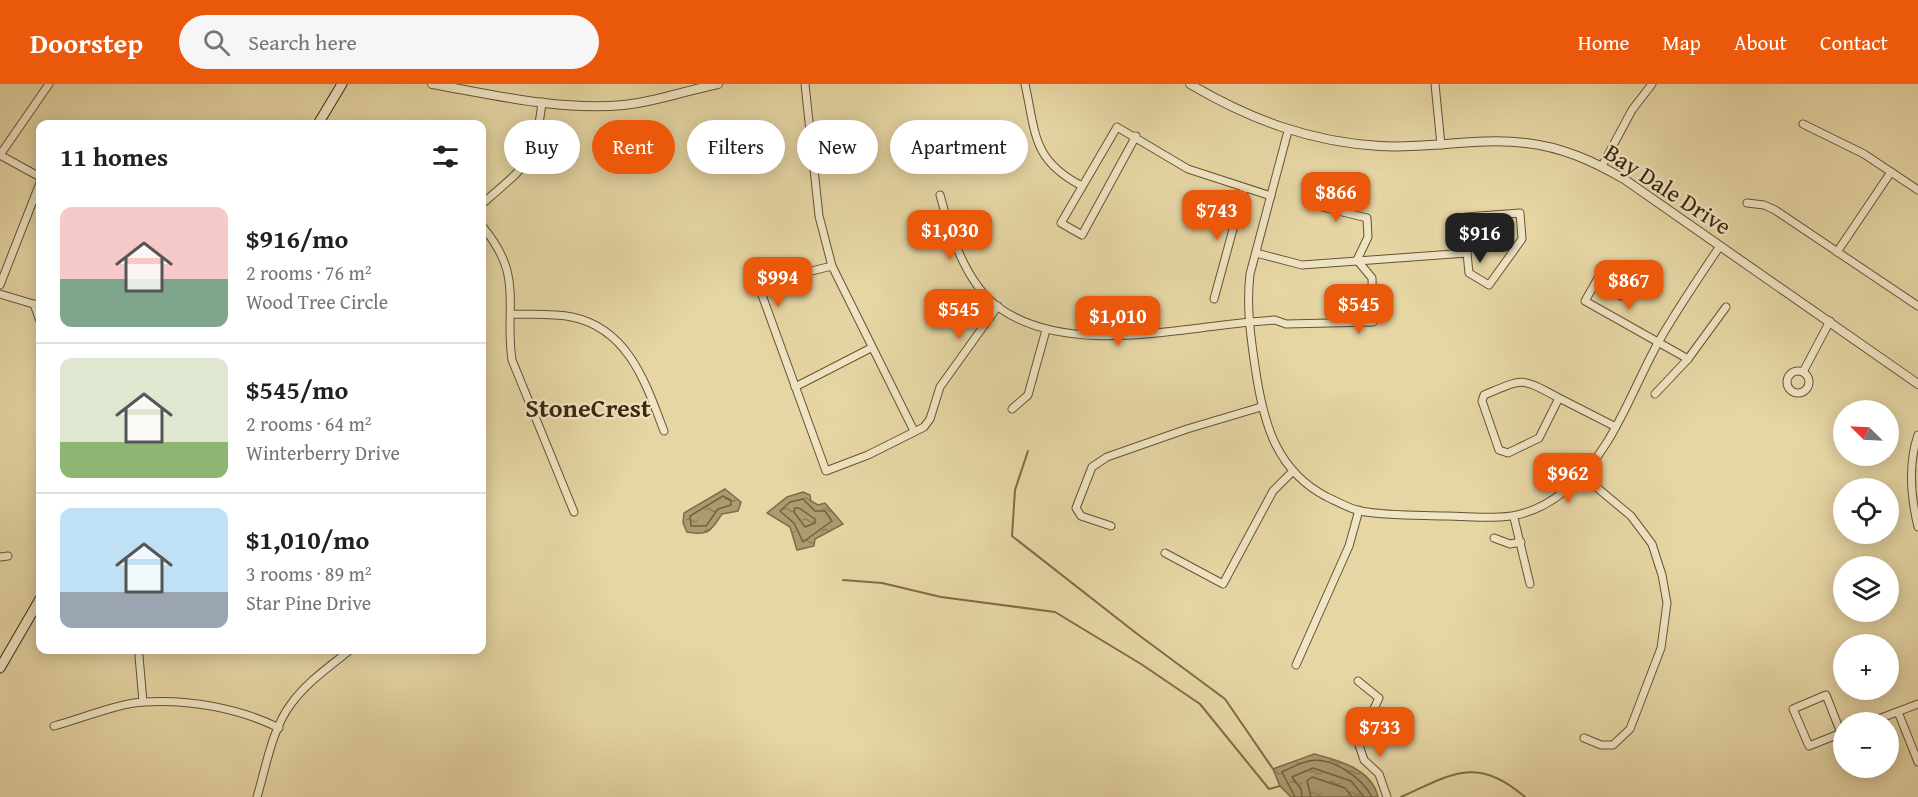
<!DOCTYPE html>
<html lang="en">
<head>
<meta charset="utf-8">
<style>
	body { margin:0; font-family:"Gentium Book Plus",serif; background:#f6f6f6; color:#202124; height:100vh; display:flex; flex-direction:column; font-size:22px; white-space:nowrap }
	* { box-sizing:border-box; margin:0 }
	p { font-size:20px; color:#757577 }
	.icon { flex:none; width:33px; height:33px; fill:none; stroke:currentColor; stroke-width:2; stroke-linecap:round; stroke-linejoin:round }
	.map { position:relative; flex:1; overflow:hidden }
	.details { position:absolute; left:36px; top:36px; width:450px; height:534px; display:flex; flex-direction:column; background:#fff; border-radius:12px; box-shadow:0 3px 15px #0003 }
	.details>* { flex:none }
	.guide { position:absolute; left:504px; top:36px; width:570px; height:54px; display:flex; gap:12px }
	.needle { width:39px; rotate:294deg }
	.buttons { position:absolute; left:1833px; top:316px; display:grid; gap:12px }
	.buttons a { display:grid; place-items:center; width:66px; height:66px; border-radius:50%; background:#fff; box-shadow:0 3px 15px #0003; font-size:30px }
	.price { position:absolute; translate:-50% -51px; padding:0 14px; border-radius:12px; background:#ea580c; color:#fff; font-size:20px; line-height:39px; filter:drop-shadow(0 2px 3px #0008) }
	.price::after { content:''; position:absolute; left:50%; top:36px; width:18px; height:14px; margin-left:-9px; background:inherit; clip-path:polygon(0 0,100% 0,50% 100%) }
	.price.on { background:#222; color:#fff }
	ul { padding:0; list-style:none }
	li { display:flex; align-items:center; gap:18px; height:150px; padding:0 24px }
	li+li { border-top:2px solid #e0e0e0 }
	li span { display:grid; place-items:center; flex:none; width:168px; height:120px; border-radius:12px; color:#555 }
	li>.icon { margin-inline-start:auto }
	span .icon { width:72px; height:72px; fill:#fffc; stroke-width:1 }
	li b { font-size:26px }
	h2 { display:flex; justify-content:space-between; align-items:center; height:72px; padding:0 24px; font-size:26px }
	.pill { padding:0 21px; border-radius:27px; background:#fff; box-shadow:0 3px 15px #0003; font-size:21px; line-height:54px }
	.pill.on { background:#ea580c; color:#fff }
	header { display:flex; align-items:center; gap:36px; box-sizing:border-box; height:84px; padding:0 30px; background:#ea580c; color:#fff }
	header strong { font-size:28px }
	nav { display:flex; gap:33px; margin-inline-start:auto; font-size:21px }
	.search { width:420px; height:54px; background:#f6f6f6; display:flex; align-items:center; gap:15px; box-sizing:border-box; padding:0 21px; border-radius:33px; color:#757577; font-size:22px }
	.map>svg:first-child { display:block }
	.water { fill:url(#water-ripples); stroke:#7f6c48; stroke-width:1.5 }
	.lines { fill:none; stroke-linecap:round; stroke-linejoin:round }
	.shore { stroke:#74603e; stroke-width:1.5 }
	.stream { stroke:#7f6c48; stroke-width:2 }
	.minor-casing { stroke:#665332; stroke-width:9 }
	.tertiary-casing { stroke:#665332; stroke-width:10 }
	.secondary-casing { stroke:#3b270c; stroke-width:11 }
	.minor { stroke:#efe4c4; stroke-width:7 }
	.tertiary { stroke:#efe4c4; stroke-width:8 }
	.secondary { stroke:#efe4c4; stroke-width:9 }
	.labels { text-anchor:middle; dominant-baseline:central; stroke-width:4.5; stroke-linejoin:round; paint-order:stroke }
	.street-label { font-size:24px; fill:#3b270c; stroke:#efe4c4 }
	.neighbourhood-label { font-size:26px; font-weight:bold; fill:#3b270c; stroke:#efe4c4 }
</style>
</head>
<body>
<header>
<strong>Doorstep</strong>
<div class="search"><svg class="icon" aria-label="search" viewBox="0 0 24 24"><circle cx="10" cy="10" r="6"/><path d="M15 15l6 6"/></svg>Search here</div>
<nav><a>Home</a><a>Map</a><a>About</a><a>Contact</a></nav>
</header>
<div class="map">
<svg width="1918" height="713" viewBox="0 0 1918 713">
	<defs>
		<pattern id="water-ripples" width="26" height="14" patternUnits="userSpaceOnUse" patternTransform="scale(1.5)"><rect width="26" height="14" fill="#ac9a70"/><path d="M2 4q2-2 4 0t4 0M15 11q2-2 4 0t4 0" fill="none" stroke="#8d7e5a"/></pattern>
	</defs>
	<rect width="100%" height="100%" fill="#e6d6a4"/>
	<filter id="stains"><feTurbulence type="fractalNoise" baseFrequency=".00333" numOctaves="4"/><feColorMatrix values="0 0 0 0 .2 0 0 0 0 .09 0 0 0 0 .02 0 0 0 .5 -.17"/></filter>
	<radialGradient id="worn" r=".72"><stop offset=".6" stop-color="#630" stop-opacity="0"/><stop offset="1" stop-color="#630" stop-opacity=".3"/></radialGradient>
	<!-- water -->
	<g class="water">
		<path d="M725,405L741,418L738,427L722,430C710,447 710,452 687,448L683,439L684,429Z"/>
		<path d="M803,408L810,411L811,417L818,421L825,419L843,440L815,455L814,462L797,466L790,443L767,429L787,413Z"/>
		<path d="M1314,670C1338,676 1372,685 1378,713H1291L1280,702L1273,685Z"/>
	</g>
	<g class="lines">
		<!-- shore -->
		<g class="shore">
			<path d="M723,412L731,417V421L718,425L706,442H691L690,432Z"/>
			<path d="M803,415L815,427H825L832,437L803,458L794,439L780,427L790,418Z"/>
			<path d="M795,424H799L815,435V439L805,443L794,428Z"/>
			<path d="M1295,713L1282,688C1290,684 1300,679 1309,677C1332,672 1362,694 1372,713"/>
			<path d="M1302,713L1301,705L1292,693L1313,684L1351,697L1364,713"/>
			<path d="M1311,713L1307,697L1312,693L1345,704L1352,713"/>
		</g>
		<!-- stream -->
		<g class="stream">
			<path d="M1028,367L1015,406L1012,452L1136,549L1225,615L1273,685"/>
			<path d="M843,496L882,499L941,513L1055,528L1141,580L1200,620L1269,705L1280,702"/>
			<path d="M1401,713C1452,690 1477,671 1525,713"/>
		</g>
		<!-- minor casing -->
		<g class="minor-casing">
			<g id="minor">
				<path d="M805,0L819,132L832,182L914,347"/>
				<path d="M1025,0C1036,50 1032,76 1082,102"/>
				<path d="M1435,0L1441,61"/>
				<path d="M1803,40L1864,70L1918,106"/>
				<path d="M1288,47L1250,190C1246,224 1251,255 1256,289C1264,341 1277,387 1327,413C1338,418 1348,424 1360,427C1388,432 1418,431 1446,432C1497,433 1524,440 1566,406C1612,370 1631,307 1659,257C1678,224 1699,193 1720,162"/>
				<path d="M1136,52L1082,151L1061,139L1117,43L1188,85L1271,112"/>
				<path d="M1602,82L1632,26L1652,0"/>
				<path d="M40,93L0,71L49,0"/>
				<path d="M940,111C950,149 965,198 998,223C1071,276 1191,240 1275,236L1286,240L1373,238L1372,194L1357,176"/>
				<path d="M1747,119L1764,121L1775,126L1918,222"/>
				<path d="M482,120C526,81 535,81 542,18"/>
				<path d="M1310,120L1367,134L1368,153L1357,176"/>
				<path d="M482,142C525,193 504,220 512,276L574,428"/>
				<path d="M1837,168L1891,88"/>
				<path d="M1256,169L1302,181L1467,169L1469,189L1489,201L1522,155L1520,129L1466,133L1467,169"/>
				<path d="M832,182L758,200L826,387L868,371L924,343L930,335L940,303L998,222"/>
				<path d="M0,201L40,99"/>
				<path d="M0,210L40,222"/>
				<path d="M1621,212L1628,195L1605,182L1585,217L1688,275"/>
				<path d="M1214,215L1244,105"/>
				<path d="M34,220L40,237"/>
				<path d="M511,230C531,231 552,229 572,233C629,245 646,300 664,347"/>
				<circle cx="1798" cy="298" r="11"/>
				<path d="M1803,288L1830,237"/>
				<path d="M795,303L871,264"/>
				<path d="M1655,310L1688,275L1726,223"/>
				<path d="M1559,314C1519,293 1525,294 1484,311L1482,317L1499,366L1508,369L1539,354L1559,314L1614,342"/>
				<path d="M1012,325L1028,311L1046,246"/>
				<path d="M1918,351C1908,380 1911,414 1918,443"/>
				<path d="M1583,392L1631,432L1652,460L1662,491L1667,519L1661,564L1630,645L1613,661H1601L1584,654"/>
				<path d="M1514,434L1530,500"/>
				<path d="M1111,442L1081,432L1076,424L1092,383L1107,373L1187,345L1261,323"/>
				<path d="M1494,454L1510,460L1521,458"/>
				<path d="M1165,469L1223,500L1273,407L1292,388"/>
				<path d="M0,473L8,472"/>
				<path d="M139,572L143,618"/>
				<path d="M1296,581L1349,462L1359,426"/>
				<path d="M1358,597L1379,614L1358,658L1364,676L1379,690L1387,713"/>
				<path d="M1898,628L1918,678"/>
				<path d="M1868,639L1918,620"/>
				<path d="M54,642C80,635 119,619 144,618C188,615 239,624 279,644"/>
				<path d="M1841,649L1826,611L1793,625L1809,662L1844,648"/>
				<path d="M257,713C266,683 272,645 291,620C307,598 329,583 350,566"/>
			</g>
		</g>
		<!-- tertiary casing -->
		<g class="tertiary-casing">
			<g id="tertiary">
				<path d="M432,0C495,11 560,27 624,21C656,18 687,6 718,0"/>
				<path d="M1190,0C1249,35 1310,58 1380,62C1428,65 1477,53 1526,59C1562,63 1593,77 1624,95L1918,300"/>
			</g>
		</g>
		<!-- secondary casing -->
		<g class="secondary-casing">
			<g id="secondary">
				<path d="M318,40L342,0"/>
				<path d="M0,584L40,515"/>
			</g>
		</g>
		<!-- minor -->
		<use href="#minor" class="minor"/>
		<!-- tertiary -->
		<use href="#tertiary" class="tertiary"/>
		<!-- secondary -->
		<use href="#secondary" class="secondary"/>
	</g>
	<g class="labels">
		<!-- street labels -->
		<g class="street-label">
			<text transform="translate(1668 105) rotate(33)">Bay Dale Drive</text>
		</g>
		<!-- neighbourhood labels -->
		<g class="neighbourhood-label">
			<text x="588" y="323">StoneCrest</text>
		</g>
	</g>
	<rect width="100%" height="100%" filter="url(#stains)"/>
	<rect width="100%" height="100%" fill="url(#worn)"/>
</svg>
<div class="buttons">
<a><svg class="needle" viewBox="-14 -14 28 28"><path d="M0-13l5 13h-10z" fill="#e53935"/><path d="M0 13l5-13h-10z" fill="#757577"/></svg></a>
<a><svg class="icon" aria-label="locate" viewBox="0 0 24 24"><circle cx="12" cy="12" r="6"/><path d="M12 2v4M12 18v4M2 12h4M18 12h4"/></svg></a>
<a><svg class="icon" aria-label="layers" viewBox="0 0 24 24"><path d="M12 4l9 5-9 5-9-5zM3 14l9 5 9-5"/></svg></a>
<a>+</a>
<a>−</a>
</div>
<b class="price" style="left:1336px;top:139px">$866</b>
<b class="price" style="left:1217px;top:157px">$743</b>
<b class="price" style="left:950px;top:177px">$1,030</b>
<b class="price on" style="left:1480px;top:180px">$916</b>
<b class="price" style="left:778px;top:224px">$994</b>
<b class="price" style="left:1629px;top:227px">$867</b>
<b class="price" style="left:1359px;top:251px">$545</b>
<b class="price" style="left:959px;top:256px">$545</b>
<b class="price" style="left:1118px;top:263px">$1,010</b>
<b class="price" style="left:1568px;top:420px">$962</b>
<b class="price" style="left:1380px;top:674px">$733</b>
<div class="guide">
<a class="pill">Buy</a>
<a class="pill on">Rent</a>
<a class="pill">Filters</a>
<a class="pill">New</a>
<a class="pill">Apartment</a>
</div>
<section class="details">
<h2>11 homes<svg class="icon" aria-label="filters" viewBox="0 0 24 24"><path d="M4 7h16M4 17h16"/><circle cx="9" cy="7" r="2"/><circle cx="15" cy="17" r="2"/></svg></h2>
<ul>
<li><span style="background:linear-gradient(#f6c9c9 60%,#7fa58c 0)"><svg class="icon" aria-label="home" viewBox="0 0 24 24"><path d="M3 11l9-7 9 7M6 9v11h12V9"/></svg></span><div><b>$916/mo</b><p>2 rooms · 76 m²</p><p>Wood Tree Circle</p></div></li>
<li><span style="background:linear-gradient(#dfe7d0 70%,#8fb573 0)"><svg class="icon" aria-label="home" viewBox="0 0 24 24"><path d="M3 11l9-7 9 7M6 9v11h12V9"/></svg></span><div><b>$545/mo</b><p>2 rooms · 64 m²</p><p>Winterberry Drive</p></div></li>
<li><span style="background:linear-gradient(#bfe0f5 70%,#9aa5b1 0)"><svg class="icon" aria-label="home" viewBox="0 0 24 24"><path d="M3 11l9-7 9 7M6 9v11h12V9"/></svg></span><div><b>$1,010/mo</b><p>3 rooms · 89 m²</p><p>Star Pine Drive</p></div></li>
</ul>
</section>
</div>
</body>
</html>
